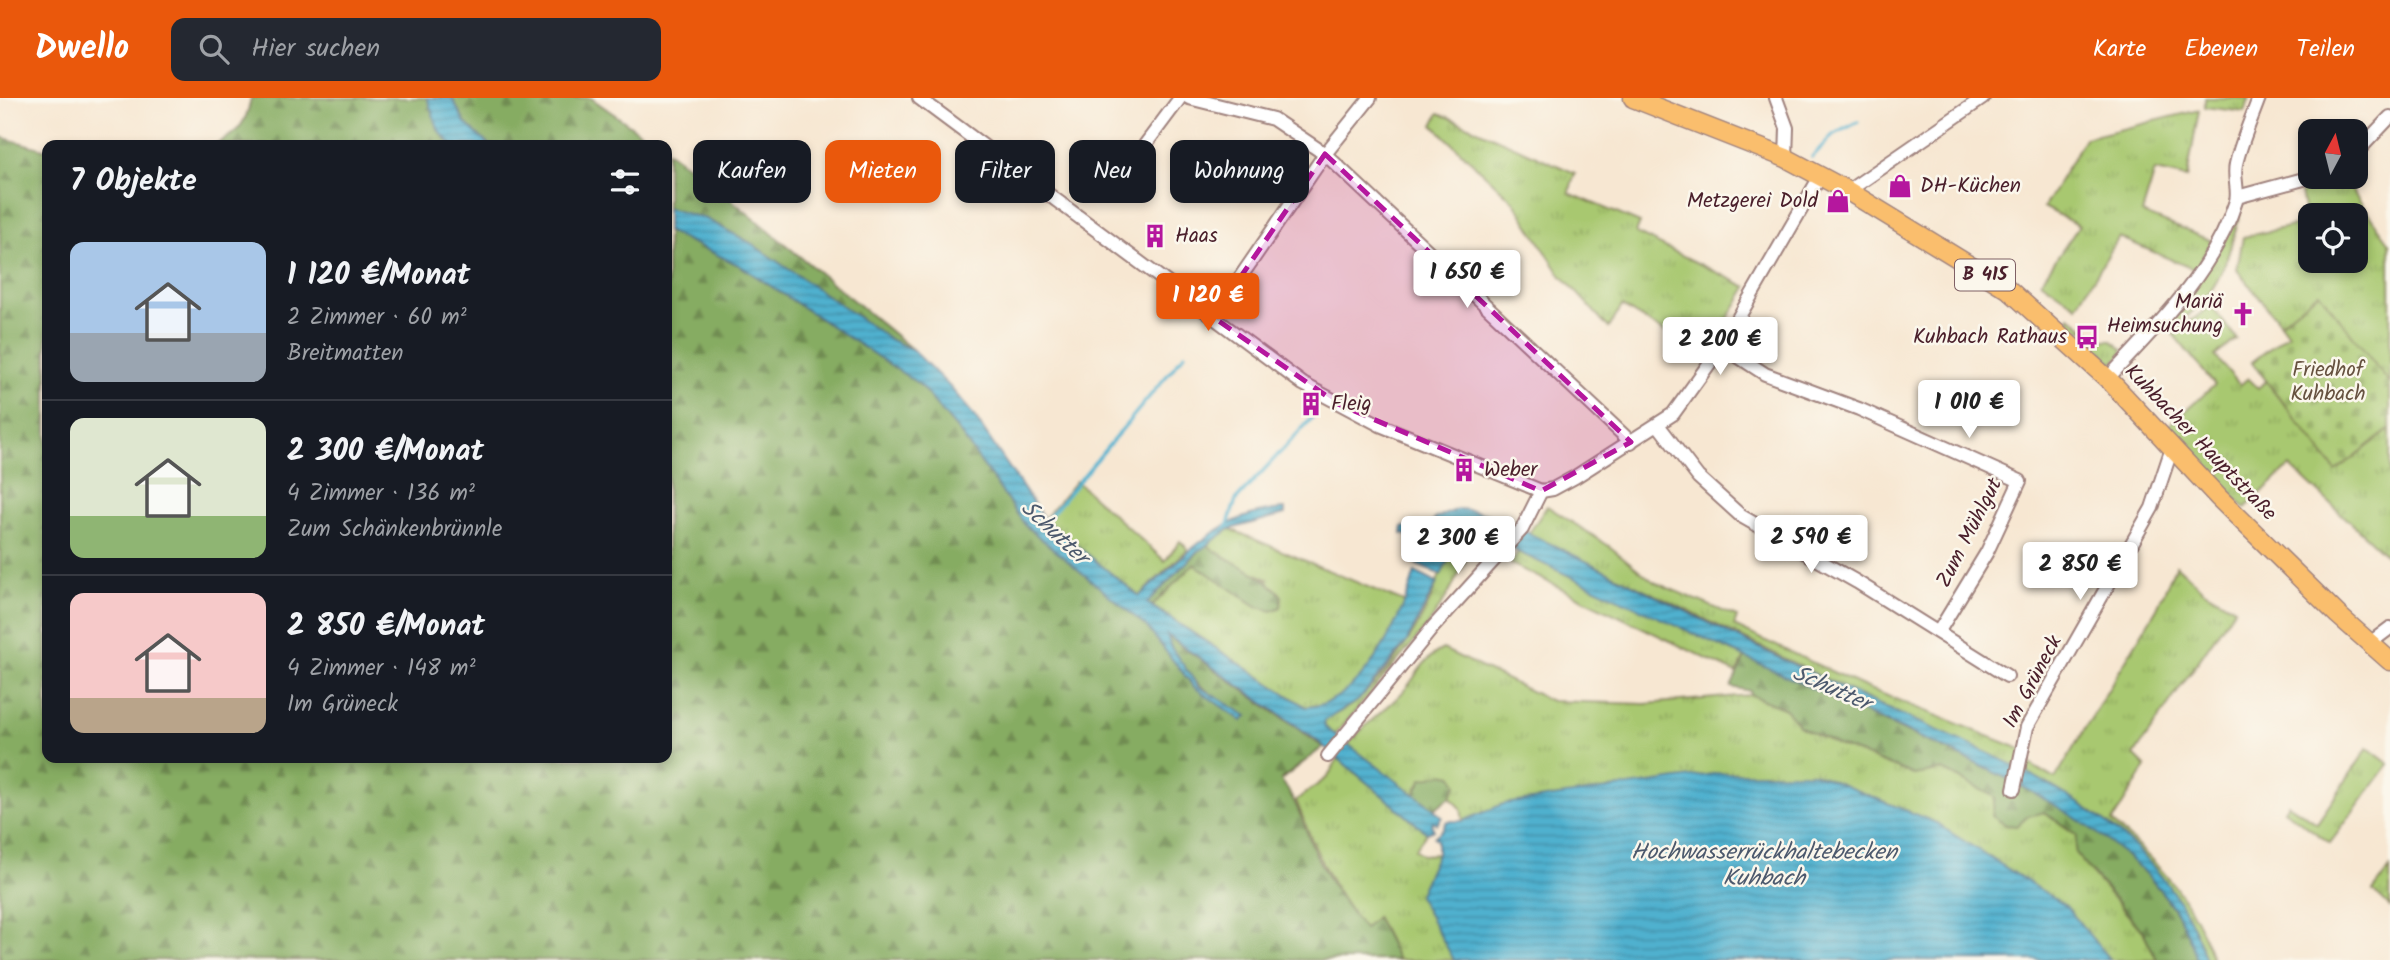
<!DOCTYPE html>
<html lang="de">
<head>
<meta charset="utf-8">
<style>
	body { margin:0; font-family:Kalam,sans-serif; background:#242831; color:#f1f3f6; height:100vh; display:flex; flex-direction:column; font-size:26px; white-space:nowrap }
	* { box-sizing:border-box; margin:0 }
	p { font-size:23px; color:#9ea1a6 }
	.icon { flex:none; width:38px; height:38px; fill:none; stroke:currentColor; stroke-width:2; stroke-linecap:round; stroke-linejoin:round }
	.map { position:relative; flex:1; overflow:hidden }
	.panel { position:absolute; left:42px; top:42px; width:630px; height:623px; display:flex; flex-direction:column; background:#171b24; border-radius:14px; box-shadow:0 4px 10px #0003 }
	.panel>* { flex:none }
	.hud { position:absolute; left:693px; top:42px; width:665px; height:63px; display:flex; gap:14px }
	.needle { width:46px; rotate:7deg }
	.buttons { position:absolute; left:2298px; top:21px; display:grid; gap:14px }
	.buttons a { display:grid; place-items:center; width:70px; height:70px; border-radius:14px; background:#171b24; box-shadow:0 4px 10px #0003; font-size:35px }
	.price { position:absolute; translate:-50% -60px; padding:0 16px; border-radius:7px; background:#fff; color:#222; font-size:23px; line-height:46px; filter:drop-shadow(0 2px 4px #0008) }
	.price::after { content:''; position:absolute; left:50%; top:42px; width:21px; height:16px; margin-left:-10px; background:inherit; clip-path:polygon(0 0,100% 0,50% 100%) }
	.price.current { background:#ea580c; color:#fff }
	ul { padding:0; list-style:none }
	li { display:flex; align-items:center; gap:21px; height:175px; padding:0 28px }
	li+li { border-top:2px solid #363941 }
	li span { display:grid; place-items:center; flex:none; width:196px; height:140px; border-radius:14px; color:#555 }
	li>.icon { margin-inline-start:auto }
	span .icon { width:84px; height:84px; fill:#fffc; stroke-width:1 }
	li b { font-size:30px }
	h2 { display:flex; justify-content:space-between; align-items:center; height:84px; padding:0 28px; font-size:30px }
	.pill { padding:0 24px; border-radius:14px; background:#171b24; box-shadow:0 4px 10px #0003; font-size:24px; line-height:63px }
	.pill.current { background:#ea580c; color:#fff }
	header { display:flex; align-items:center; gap:42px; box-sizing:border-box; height:98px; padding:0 35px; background:#ea580c; color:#fff }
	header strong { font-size:33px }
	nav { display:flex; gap:38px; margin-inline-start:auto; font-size:24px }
	.search { width:490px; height:63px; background:#242831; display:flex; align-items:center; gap:18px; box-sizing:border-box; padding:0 24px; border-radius:14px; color:#9ea1a6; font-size:26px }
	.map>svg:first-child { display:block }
	.grass { fill:url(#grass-tufts); stroke:#79744e; stroke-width:2; fill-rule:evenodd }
	.forest { fill:url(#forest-firs); stroke:#686646; stroke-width:2 }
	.cemetery { fill:url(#cemetery-stones); stroke:#79744e; stroke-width:2 }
	.water { fill:url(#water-rules); stroke:#4d687d; stroke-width:2 }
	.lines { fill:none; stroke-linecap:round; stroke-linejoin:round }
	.stream { stroke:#50b1cf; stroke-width:3.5 }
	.minor-casing { stroke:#a0837e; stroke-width:16 }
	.primary-casing { stroke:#a0837e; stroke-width:21 }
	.minor { stroke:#fff; stroke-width:12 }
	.primary { stroke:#fabe6d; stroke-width:18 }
	.marked { fill:#b5179e; fill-opacity:0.2; stroke:#b5179e; stroke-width:5; stroke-dasharray:14 9; stroke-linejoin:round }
	.labels { text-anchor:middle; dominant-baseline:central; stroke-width:5; stroke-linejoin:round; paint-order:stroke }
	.shield { fill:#fbf7ec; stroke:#7f6065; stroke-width:2 }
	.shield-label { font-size:19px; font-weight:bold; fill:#4a1f2b }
	.poi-label { font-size:21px; fill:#4a1f2b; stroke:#fbf7ec; text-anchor:start }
	.park-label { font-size:21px; fill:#665240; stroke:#fbf7ec }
	.street-label { font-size:21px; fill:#4a1f2b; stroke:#fbf7ec }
	.water-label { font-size:23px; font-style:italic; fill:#4c596d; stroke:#fbf7ec }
</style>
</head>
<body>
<header>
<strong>Dwello</strong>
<div class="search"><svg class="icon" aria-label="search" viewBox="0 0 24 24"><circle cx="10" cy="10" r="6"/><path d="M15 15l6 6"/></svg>Hier suchen</div>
<nav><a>Karte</a><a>Ebenen</a><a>Teilen</a></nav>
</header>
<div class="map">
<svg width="2390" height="862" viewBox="0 0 2390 862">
	<defs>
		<pattern id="grass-tufts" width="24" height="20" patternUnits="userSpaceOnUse" patternTransform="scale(1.75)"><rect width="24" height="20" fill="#a8c870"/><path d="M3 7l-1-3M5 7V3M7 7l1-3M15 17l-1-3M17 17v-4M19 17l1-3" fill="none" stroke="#92ab61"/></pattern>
		<pattern id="forest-firs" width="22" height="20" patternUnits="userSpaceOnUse" patternTransform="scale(1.75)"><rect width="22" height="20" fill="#86ac62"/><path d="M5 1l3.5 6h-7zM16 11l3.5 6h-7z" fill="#708b51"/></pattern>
		<pattern id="cemetery-stones" width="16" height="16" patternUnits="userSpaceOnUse" patternTransform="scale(1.75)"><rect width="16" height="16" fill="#a8c870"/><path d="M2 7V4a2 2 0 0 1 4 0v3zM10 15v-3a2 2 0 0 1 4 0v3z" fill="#92ab61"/></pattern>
		<pattern id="water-rules" width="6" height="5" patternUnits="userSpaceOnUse" patternTransform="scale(1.75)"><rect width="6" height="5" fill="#50b1cf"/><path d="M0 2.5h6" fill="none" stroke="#448fa8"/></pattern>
	</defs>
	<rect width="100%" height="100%" fill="#fbf7ec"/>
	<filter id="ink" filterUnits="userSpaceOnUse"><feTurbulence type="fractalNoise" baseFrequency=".0143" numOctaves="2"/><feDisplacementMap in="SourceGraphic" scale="14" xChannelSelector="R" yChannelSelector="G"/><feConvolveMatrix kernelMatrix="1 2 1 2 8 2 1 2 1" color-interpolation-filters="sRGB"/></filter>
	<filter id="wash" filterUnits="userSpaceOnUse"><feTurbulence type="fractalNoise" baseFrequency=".00686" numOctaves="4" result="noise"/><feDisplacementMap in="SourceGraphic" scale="28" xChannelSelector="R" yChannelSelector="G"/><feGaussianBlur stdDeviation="1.57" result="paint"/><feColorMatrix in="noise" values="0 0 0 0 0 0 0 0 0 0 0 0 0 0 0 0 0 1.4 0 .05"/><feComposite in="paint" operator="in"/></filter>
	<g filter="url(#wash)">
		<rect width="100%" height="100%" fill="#f7e7d2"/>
		<!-- grass -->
		<g class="grass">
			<path d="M2205,0H2250L2244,14L2205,9Z"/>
			<path d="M2199,12L2187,80L2155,73L2142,115L2212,143L2195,172L2119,139L2077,208L2041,183L2079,128L2044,109L2085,40Z"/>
			<path d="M1439,15L1575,75L1569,95L1640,125L1636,135L1747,189L1705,259L1622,208L1609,230L1560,176L1514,104L1433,27Z"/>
			<path d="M2323,80L2347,86L2390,145V286L2319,195L2280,225L2237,172L2243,139L2306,125L2300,87ZM2310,117H2356V163H2310Z"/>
			<path d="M2236,114L2240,115C2226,168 2218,201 2168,232L2164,228Z"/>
			<path d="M2211,208L2237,241L2215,258L2240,287L2248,280L2258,290L2266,283L2336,372L2390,331V455L2387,458L2290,368L2245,410L2167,329L2215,287L2173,236Z"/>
			<path d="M2070,218L2100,242H2111L2124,252L2113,266L2094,247L2097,243L2082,231L2078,234L2067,224Z"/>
			<path d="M1076,383L1165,463L1180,443L1188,451L1139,498L1044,421Z"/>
			<path d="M1547,408L1609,448L1654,484L1737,519L1734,528L1865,589L2026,653L2023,662L2055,681L2157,510L2176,467L2204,493L2235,510L2134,657L2146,669L2112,724C2162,770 2190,796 2213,862H2206C2156,705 1983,658 1850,593C1744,540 1638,488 1531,437L1529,435Z"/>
			<path d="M1230,431L1406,505C1387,544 1356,607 1306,609L1152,508L1194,466L1270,482L1225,462L1206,446Z"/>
			<path d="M1470,434L1483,435L1503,443L1495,452L1479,449L1471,452L1450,493L1429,526L1335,637L1325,629L1324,623C1335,615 1346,612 1356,603C1386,578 1414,538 1430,503C1440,482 1446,442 1470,434Z"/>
			<path d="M1518,454L1745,559L1736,575L1511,466Z"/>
			<path d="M1443,551L1551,603L1645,606L1751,597L1786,611L1799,628L1838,647L1914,677L1943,672L1996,699L2017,728L2028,718L2044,714L2077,737L2093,777L2144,835L2157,862H1398L1377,820L1364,832C1331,790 1315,752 1296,702L1328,679L1338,660L1427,735L1415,751L1422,757L1437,756V741L1463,723L1461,710L1450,699L1457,686L1422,681L1414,697L1348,647C1362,628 1382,615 1399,598C1417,581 1419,563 1443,551Z"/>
			<path d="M2368,650L2389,666L2330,745L2284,712L2288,706L2317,725Z"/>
			<path d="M2390,771V809L2373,793Z"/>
		</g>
		<!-- forest -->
		<g class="forest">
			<path d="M251,0H427L439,33L452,47H214C238,35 246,27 251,0Z"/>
			<path d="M452,0H591L658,47H489L465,25Z"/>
			<path d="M0,39L47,52V660H667V133L739,167L919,286L961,336L1026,428L1146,528L1194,589L1239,616C1213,598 1172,572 1166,537L1323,649L1281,682C1301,708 1306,738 1321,767C1333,790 1348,811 1364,831L1376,819L1398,862H0Z"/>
			<path d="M667,53L705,80L913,252L891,242L749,144L706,121L667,110Z"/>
			<path d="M1206,446C1231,467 1263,473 1282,498L1281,509L1272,513L1258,509L1194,466L1152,508L1147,505Z"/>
			<path d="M1745,559C1798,584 1851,608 1904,633C2006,679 2165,743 2197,862H2157L2144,835L2075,755L2077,737L2044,714L2028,718L2017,728L2006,727L1992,718L1995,699L1943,672L1914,677L1838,647L1799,628L1786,611L1751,597L1750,593L1731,589Z"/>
			<path d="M1442,676L1453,678L1457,686L1450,699L1434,711L1414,697L1422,681Z"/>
		</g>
		<!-- cemetery -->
		<path class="cemetery" d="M2319,194L2390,286V331L2336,373L2252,264L2288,236L2280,225Z"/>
		<!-- water -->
		<g class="water">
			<path d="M427,0H452L465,25L489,47H452L439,33Z"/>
			<path d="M667,110L706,121L749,144L891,242L913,252L949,288L972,315L1044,421L1139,498C1185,459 1219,414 1285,411V416L1230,431L1196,455L1147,505L1306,609C1363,606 1401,521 1415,474L1437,485L1406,545L1359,602L1324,623L1325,629L1434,711L1442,719L1437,726L1433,723L1431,726L1434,732L1427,735L1315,641L1167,537L1171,549L1198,588L1247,618L1242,623L1194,589L1146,528L1026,428L961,336L919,286L739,167L667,133Z"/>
			<path d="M1458,411C1493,412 1520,432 1551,446C1607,473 1662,501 1717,529C1772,556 1828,584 1884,609C1961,643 2042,674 2109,727C2155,764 2188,805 2206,862H2197C2186,822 2162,789 2131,762C2055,695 1955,656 1864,614C1749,561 1633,508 1518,454C1501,442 1484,430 1462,437L1441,477L1417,467L1426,442L1402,436L1403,429L1426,431L1436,420Z"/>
			<path d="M1719,675H1814L1934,724L2066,808L2110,862H1454L1418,798L1437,756V742L1434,739L1442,732L1447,723H1463L1503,706Z"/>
		</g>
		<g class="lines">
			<!-- stream -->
			<g class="stream">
				<path d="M1812,59L1833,37L1858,24"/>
				<path d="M1043,426L1185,256"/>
				<path d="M1227,429L1236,402L1312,320"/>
			</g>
		</g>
	</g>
	<g filter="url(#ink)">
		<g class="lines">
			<!-- minor casing -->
			<g class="minor-casing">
				<g id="minor">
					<path d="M919,0L1303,286L1380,327L1541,393"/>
					<path d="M1189,0L1273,21L1325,56L1631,344"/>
					<path d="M1776,0L1787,30L1786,60"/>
					<path d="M2356,55L2390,19"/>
					<path d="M1127,71L1180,0"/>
					<path d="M1848,93L1983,0"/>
					<path d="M2237,99L2311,79"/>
					<path d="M1213,219L1325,56L1370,0"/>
					<path d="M1722,248L1765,276L1859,311L2020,383L1987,454L1939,533"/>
					<path d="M2107,281C2156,229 2214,173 2236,103C2239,92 2233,79 2236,66C2241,44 2251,22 2259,0"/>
					<path d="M1659,328L1698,379L1741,418L1857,484L2007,578"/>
					<path d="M1541,393L1553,391L1575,379L1673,316L1722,248L1821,77"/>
					<path d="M2370,545L2390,530"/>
					<path d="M1328,658L1434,528L1522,431L1541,393"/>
					<path d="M2014,691L2027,629L2152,410L2172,350"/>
				</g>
			</g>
			<!-- primary casing -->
			<g class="primary-casing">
				<path id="primary" d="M1633,0L1786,60L1848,93L2008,191L2110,283L2219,400L2338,517L2390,563"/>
			</g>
			<!-- minor -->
			<use href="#minor" class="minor"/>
			<!-- primary -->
			<use href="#primary" class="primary"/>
		</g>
	</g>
	<!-- marked area -->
	<path class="marked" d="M1325,56L1631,344L1541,393L1338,306L1213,219Z"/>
	<!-- icons -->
	<defs>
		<g id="shop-bare" transform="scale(1.89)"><path d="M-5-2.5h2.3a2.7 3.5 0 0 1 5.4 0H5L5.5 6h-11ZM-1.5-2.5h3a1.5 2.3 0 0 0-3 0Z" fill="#b5179e" stroke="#fbf7ec" stroke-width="2.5" paint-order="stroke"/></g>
		<g id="building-bare" transform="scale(1.89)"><path d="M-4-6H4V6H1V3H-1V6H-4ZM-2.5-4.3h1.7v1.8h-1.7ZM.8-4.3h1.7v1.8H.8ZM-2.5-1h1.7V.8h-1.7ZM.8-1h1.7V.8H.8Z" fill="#b5179e" stroke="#fbf7ec" stroke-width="2.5" paint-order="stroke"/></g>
		<g id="church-bare" transform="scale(1.89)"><path d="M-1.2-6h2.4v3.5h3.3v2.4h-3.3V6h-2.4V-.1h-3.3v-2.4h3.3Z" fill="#b5179e" stroke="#fbf7ec" stroke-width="2.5" paint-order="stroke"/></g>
		<g id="bus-bare" transform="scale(1.89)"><path d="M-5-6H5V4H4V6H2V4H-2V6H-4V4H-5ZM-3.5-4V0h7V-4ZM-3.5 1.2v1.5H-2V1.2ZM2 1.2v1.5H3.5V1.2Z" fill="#b5179e" stroke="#fbf7ec" stroke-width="2.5" paint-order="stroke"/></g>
	</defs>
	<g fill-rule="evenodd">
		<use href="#shop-bare" x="1900" y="88"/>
		<use href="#shop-bare" x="1838" y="103"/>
		<use href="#building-bare" x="1155" y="138"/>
		<use href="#church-bare" x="2243" y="216"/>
		<use href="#bus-bare" x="2087" y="239"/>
		<use href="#building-bare" x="1311" y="306"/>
		<use href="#building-bare" x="1464" y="372"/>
	</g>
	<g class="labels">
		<!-- shield labels -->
		<rect class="shield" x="1955" y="161.5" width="60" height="31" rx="5"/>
		<g class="shield-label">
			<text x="1985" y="177">B 415</text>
		</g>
		<!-- poi labels -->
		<g class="poi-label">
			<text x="1920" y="88">DH-Küchen</text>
			<text x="1818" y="103" text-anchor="end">Metzgerei Dold</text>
			<text x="1175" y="138">Haas</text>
			<text x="2223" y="204" text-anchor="end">Mariä<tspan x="2223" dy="24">Heimsuchung</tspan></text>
			<text x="2067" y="239" text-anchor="end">Kuhbach Rathaus</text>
			<text x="1331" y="306">Fleig</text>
			<text x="1484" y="372">Weber</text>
		</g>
		<!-- park labels -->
		<g class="park-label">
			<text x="2328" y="272">Friedhof<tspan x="2328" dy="24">Kuhbach</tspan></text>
		</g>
		<!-- street labels -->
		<g class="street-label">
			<text transform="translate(2200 345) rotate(46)">Kuhbacher Hauptstraße</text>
			<text transform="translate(1970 435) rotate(-63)">Zum Mühlgut</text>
			<text transform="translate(2033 584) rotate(-62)">Im Grüneck</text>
		</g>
		<!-- water labels -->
		<g class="water-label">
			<text transform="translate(1054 435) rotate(43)">Schutter</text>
			<text transform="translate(1831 591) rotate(24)">Schutter</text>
			<text x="1764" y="755">Hochwasserrückhaltebecken<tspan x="1764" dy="26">Kuhbach</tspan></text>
		</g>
	</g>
</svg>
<div class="buttons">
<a><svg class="needle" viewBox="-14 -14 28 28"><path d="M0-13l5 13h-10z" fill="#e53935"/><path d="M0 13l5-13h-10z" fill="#9ea1a6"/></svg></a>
<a><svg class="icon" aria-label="locate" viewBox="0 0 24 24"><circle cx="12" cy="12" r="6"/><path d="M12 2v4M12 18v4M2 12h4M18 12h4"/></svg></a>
</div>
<b class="price" style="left:1467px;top:212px">1 650 €</b>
<b class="price current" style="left:1208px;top:235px">1 120 €</b>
<b class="price" style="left:1720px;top:279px">2 200 €</b>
<b class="price" style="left:1969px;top:342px">1 010 €</b>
<b class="price" style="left:1811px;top:477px">2 590 €</b>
<b class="price" style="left:1458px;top:478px">2 300 €</b>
<b class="price" style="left:2080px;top:504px">2 850 €</b>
<div class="hud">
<a class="pill">Kaufen</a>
<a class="pill current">Mieten</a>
<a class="pill">Filter</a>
<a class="pill">Neu</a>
<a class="pill">Wohnung</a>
</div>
<section class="panel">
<h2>7 Objekte<svg class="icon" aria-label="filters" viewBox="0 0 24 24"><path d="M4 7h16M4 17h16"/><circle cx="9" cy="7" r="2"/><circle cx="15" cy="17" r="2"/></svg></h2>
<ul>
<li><span style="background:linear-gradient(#a9c7e8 65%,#9aa5b1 0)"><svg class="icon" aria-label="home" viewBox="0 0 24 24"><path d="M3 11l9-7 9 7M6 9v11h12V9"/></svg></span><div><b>1 120 €/Monat</b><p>2 Zimmer · 60 m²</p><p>Breitmatten</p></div></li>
<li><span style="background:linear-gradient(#dfe7d0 70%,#8fb573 0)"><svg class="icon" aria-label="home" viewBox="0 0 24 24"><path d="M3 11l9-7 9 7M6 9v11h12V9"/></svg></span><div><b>2 300 €/Monat</b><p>4 Zimmer · 136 m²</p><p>Zum Schänkenbrünnle</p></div></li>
<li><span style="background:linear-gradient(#f6c9c9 75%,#b9a48a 0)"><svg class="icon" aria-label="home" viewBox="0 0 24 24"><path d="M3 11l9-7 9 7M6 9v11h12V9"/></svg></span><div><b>2 850 €/Monat</b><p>4 Zimmer · 148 m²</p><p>Im Grüneck</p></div></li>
</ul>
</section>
</div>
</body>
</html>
